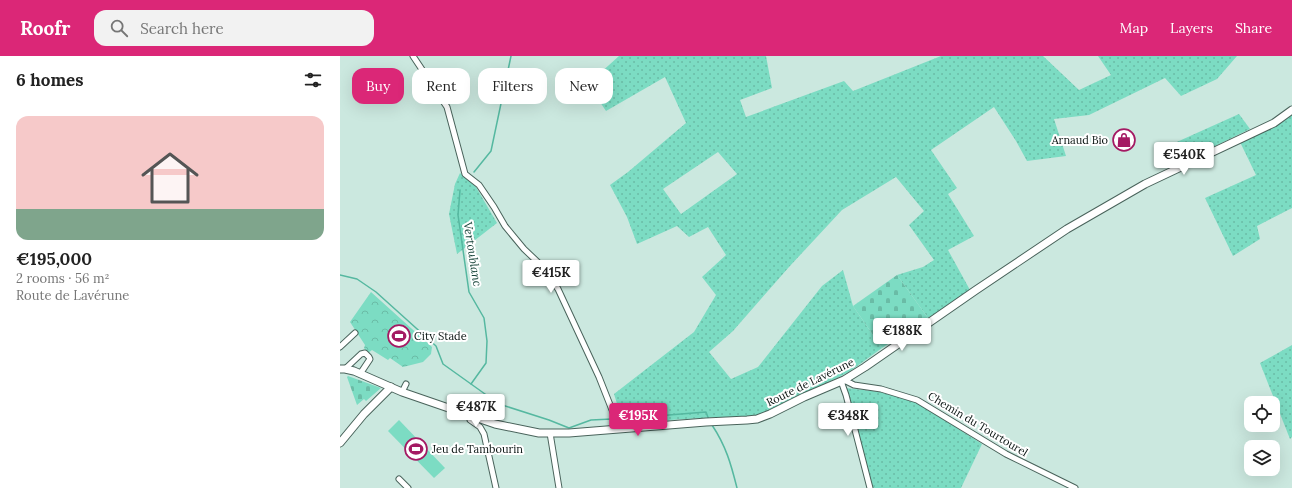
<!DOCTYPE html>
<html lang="en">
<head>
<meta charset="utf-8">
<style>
	body { margin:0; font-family:Lora,serif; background:#f2f2f2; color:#222; height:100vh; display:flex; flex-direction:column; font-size:15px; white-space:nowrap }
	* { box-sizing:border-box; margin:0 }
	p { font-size:13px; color:#767676 }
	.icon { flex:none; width:22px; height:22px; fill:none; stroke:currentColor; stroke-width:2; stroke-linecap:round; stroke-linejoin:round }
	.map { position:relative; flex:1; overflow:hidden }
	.details { display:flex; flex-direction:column; background:#fff; width:340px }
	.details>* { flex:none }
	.hud { position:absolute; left:12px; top:12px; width:380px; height:36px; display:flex; gap:8px }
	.tools { position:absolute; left:904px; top:340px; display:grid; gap:8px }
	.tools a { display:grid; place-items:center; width:36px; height:36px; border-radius:8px; background:#fff; box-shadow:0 4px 16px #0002; font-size:20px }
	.price { position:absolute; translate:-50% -34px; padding:0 9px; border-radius:4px; background:#fff; color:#222; font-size:13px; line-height:26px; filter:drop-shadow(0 1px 2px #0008) }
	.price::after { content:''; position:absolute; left:50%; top:24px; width:12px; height:9px; margin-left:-6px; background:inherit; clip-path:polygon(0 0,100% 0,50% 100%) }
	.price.active { background:#db2777; color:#fff }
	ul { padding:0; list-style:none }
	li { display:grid; align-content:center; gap:8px; height:212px; padding:0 16px }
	li span { display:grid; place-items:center; height:124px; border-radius:12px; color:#555 }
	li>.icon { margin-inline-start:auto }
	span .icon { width:72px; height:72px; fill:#fffc; stroke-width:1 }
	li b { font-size:17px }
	h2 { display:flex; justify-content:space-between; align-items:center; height:48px; padding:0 16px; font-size:17px }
	.pill { padding:0 14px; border-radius:12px; background:#fff; box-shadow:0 4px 16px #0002; font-size:14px; line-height:36px }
	.pill.active { background:#db2777; color:#fff }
	header { display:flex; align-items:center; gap:24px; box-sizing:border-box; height:56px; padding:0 20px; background:#db2777; color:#fff }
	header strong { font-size:19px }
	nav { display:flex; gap:22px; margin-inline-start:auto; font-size:14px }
	.search { width:280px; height:36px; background:#f2f2f2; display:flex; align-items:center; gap:10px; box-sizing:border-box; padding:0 14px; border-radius:12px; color:#767676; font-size:15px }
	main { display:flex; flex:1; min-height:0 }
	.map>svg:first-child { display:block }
	.grass { fill:url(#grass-dots); fill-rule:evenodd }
	.cemetery { fill:url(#cemetery-stones) }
	.park { fill:url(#park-crowns) }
	.pitch { fill:#7cdcc3 }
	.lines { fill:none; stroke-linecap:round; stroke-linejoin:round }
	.stream { stroke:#55b8a0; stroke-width:1.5 }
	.street-casing { stroke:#49635b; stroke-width:7 }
	.secondary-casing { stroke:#49635b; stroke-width:9 }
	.street { stroke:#fff; stroke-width:5 }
	.secondary { stroke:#fff; stroke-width:7 }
	.labels { text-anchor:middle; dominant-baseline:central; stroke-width:4; stroke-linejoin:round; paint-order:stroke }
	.poi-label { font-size:11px; fill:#091311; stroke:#fff; text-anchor:start }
	.street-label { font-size:11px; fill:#091311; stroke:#fff }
	.water-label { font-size:12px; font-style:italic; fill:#164338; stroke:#fff }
</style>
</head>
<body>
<header>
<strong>Roofr</strong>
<div class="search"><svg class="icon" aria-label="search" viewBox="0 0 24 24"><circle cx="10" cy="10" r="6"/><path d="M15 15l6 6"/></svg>Search here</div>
<nav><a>Map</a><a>Layers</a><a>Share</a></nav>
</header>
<main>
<section class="details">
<h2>6 homes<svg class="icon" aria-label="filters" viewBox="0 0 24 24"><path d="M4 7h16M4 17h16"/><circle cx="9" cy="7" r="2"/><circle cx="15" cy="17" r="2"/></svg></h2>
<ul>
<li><span style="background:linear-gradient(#f6c9c9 75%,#7fa58c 0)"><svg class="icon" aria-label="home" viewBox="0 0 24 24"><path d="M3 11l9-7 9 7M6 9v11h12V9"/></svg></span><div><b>€195,000</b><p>2 rooms · 56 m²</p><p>Route de Lavérune</p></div></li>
</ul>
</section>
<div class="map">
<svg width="952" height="432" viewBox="0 0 952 432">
	<defs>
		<pattern id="grass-dots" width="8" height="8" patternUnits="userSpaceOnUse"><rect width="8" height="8" fill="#7cdcc3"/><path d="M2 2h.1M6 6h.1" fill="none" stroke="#6abca6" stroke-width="1.8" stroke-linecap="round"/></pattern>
		<pattern id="cemetery-stones" width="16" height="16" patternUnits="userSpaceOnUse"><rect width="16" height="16" fill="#7cdcc3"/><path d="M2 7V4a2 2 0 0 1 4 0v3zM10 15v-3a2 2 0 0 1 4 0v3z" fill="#6abca6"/></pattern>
		<pattern id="park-crowns" width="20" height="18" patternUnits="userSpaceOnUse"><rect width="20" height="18" fill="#7cdcc3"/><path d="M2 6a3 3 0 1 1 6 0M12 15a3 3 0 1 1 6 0" fill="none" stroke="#6abca6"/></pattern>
	</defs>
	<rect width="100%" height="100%" fill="#cbe8df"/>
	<!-- grass -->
	<g class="grass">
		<path d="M279,0H426L432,32L400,44L406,61L504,25L513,35L601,0H703L739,34L771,19L758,0H897L877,23L841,40L825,22L749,59L714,63L726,100L687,105L676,85L654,51L591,94L617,132L608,138L634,180L608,194L630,234L588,262L557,219L583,211L594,204L569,169L584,155L556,121L502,154L449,211L393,275L369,296L391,323L418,311L482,230L503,214L513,250L542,292L509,316L422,359L407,361H377L283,367L274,338L354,276L376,239L362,221L386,199L368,171L349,181L337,170L297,188L287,161L270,129L288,116L346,67L325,21L266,55L248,28ZM378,96L397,118L341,158L323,133Z"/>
		<path d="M899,58L910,73L830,112L819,94Z"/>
		<path d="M952,58V152L917,170L920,183L893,200L865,142L916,119L900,86L944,65Z"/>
		<path d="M120,117L136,131L157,167L117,198L109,158L115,128Z"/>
		<path d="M952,289V381L950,383L920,307Z"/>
		<path d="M506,332L541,336L578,347L642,388L621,432H533Z"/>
	</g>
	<!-- cemetery -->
	<g class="cemetery">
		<path d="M557,219L588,262L542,292L513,250Z"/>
		<path d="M8,320L41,332L26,345L24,343L17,349L7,321Z"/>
	</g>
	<!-- park -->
	<path class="park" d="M31,236L92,291L91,298L83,306L63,311L50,302L48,304L32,294L28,297L24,292L25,289L10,266Z"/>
	<!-- pitch -->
	<g class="pitch">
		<path d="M55,271L68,283L62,290L49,278Z"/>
		<path d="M59,364L105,412L94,422L48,375Z"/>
	</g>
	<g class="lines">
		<!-- stream -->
		<g class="stream">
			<path d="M134,116L151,95L171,0"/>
			<path d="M120,134L118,159L129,236L144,262L147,285L146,307L131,328"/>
			<path d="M0,219L17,223L36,236L96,290L103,308L159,348L209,364L229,372L251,364L272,363"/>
			<path d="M279,363L366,356L369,364"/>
			<path d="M372,369C386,390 391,408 397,432"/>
		</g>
		<!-- street casing -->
		<g class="street-casing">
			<g id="street">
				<path d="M73,0L107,51L125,118L139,129L154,151L165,170L184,193L204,212L218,233L259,321L276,364V373"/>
				<path d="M0,291L15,277"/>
				<path d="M5,313L21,298L25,297L29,301L30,303L20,318"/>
				<path d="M504,324L514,329L541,333L577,344L666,398L735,432"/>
				<path d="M501,325L506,339L530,432"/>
				<path d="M62,336L66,328"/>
				<path d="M131,360L130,364L140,371L144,378L156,432"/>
				<path d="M210,377L219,432"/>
				<path d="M59,423L68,432"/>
			</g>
		</g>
		<!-- secondary casing -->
		<g class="secondary-casing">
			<g id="secondary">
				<path d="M0,313H5L14,315L62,336L155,368L199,377H229L366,366L407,364L417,363L430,358L464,341L504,324L525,311L636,234L727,173L805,128L934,67L952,54"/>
				<path d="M0,387L24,358L51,331"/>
			</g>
		</g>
		<!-- street -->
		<use href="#street" class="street"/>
		<!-- secondary -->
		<use href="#secondary" class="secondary"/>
	</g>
	<!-- icons -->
	<defs>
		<g id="shop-ring" transform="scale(1.15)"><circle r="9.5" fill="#fff" stroke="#a41a63" stroke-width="1.5"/><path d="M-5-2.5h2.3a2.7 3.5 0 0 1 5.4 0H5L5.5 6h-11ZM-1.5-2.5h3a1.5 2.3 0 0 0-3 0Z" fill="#a41a63"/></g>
		<g id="stadium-ring" transform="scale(1.15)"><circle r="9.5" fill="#fff" stroke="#a41a63" stroke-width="1.5"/><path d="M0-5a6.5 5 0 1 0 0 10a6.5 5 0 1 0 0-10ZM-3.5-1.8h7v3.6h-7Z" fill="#a41a63"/></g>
	</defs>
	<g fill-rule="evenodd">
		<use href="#shop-ring" x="784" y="84"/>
		<use href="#stadium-ring" x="59" y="280"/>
		<use href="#stadium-ring" x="76" y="393"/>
	</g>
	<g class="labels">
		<!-- poi labels -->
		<g class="poi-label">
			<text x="768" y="84" text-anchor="end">Arnaud Bio</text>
			<text x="74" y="280">City Stade</text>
			<text x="92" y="393">Jeu de Tambourin</text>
		</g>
		<!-- street labels -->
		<g class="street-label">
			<text transform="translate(470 326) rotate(-26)">Route de Lavérune</text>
			<text transform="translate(638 368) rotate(31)">Chemin du Tourtourel</text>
		</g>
		<!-- water labels -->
		<g class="water-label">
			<text transform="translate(133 198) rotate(81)">Vertoublanc</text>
		</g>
	</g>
</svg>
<div class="tools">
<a><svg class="icon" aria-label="locate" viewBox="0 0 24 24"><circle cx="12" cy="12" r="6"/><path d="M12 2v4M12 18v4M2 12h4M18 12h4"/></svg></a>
<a><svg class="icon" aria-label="layers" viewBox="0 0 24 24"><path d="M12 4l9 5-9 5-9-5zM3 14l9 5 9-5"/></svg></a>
</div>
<b class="price" style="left:844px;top:120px">€540K</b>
<b class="price" style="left:211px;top:238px">€415K</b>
<b class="price" style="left:562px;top:296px">€188K</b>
<b class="price" style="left:136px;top:372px">€487K</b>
<b class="price active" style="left:298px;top:381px">€195K</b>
<b class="price" style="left:508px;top:381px">€348K</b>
<div class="hud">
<a class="pill active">Buy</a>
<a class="pill">Rent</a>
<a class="pill">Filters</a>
<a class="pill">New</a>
</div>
</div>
</main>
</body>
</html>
